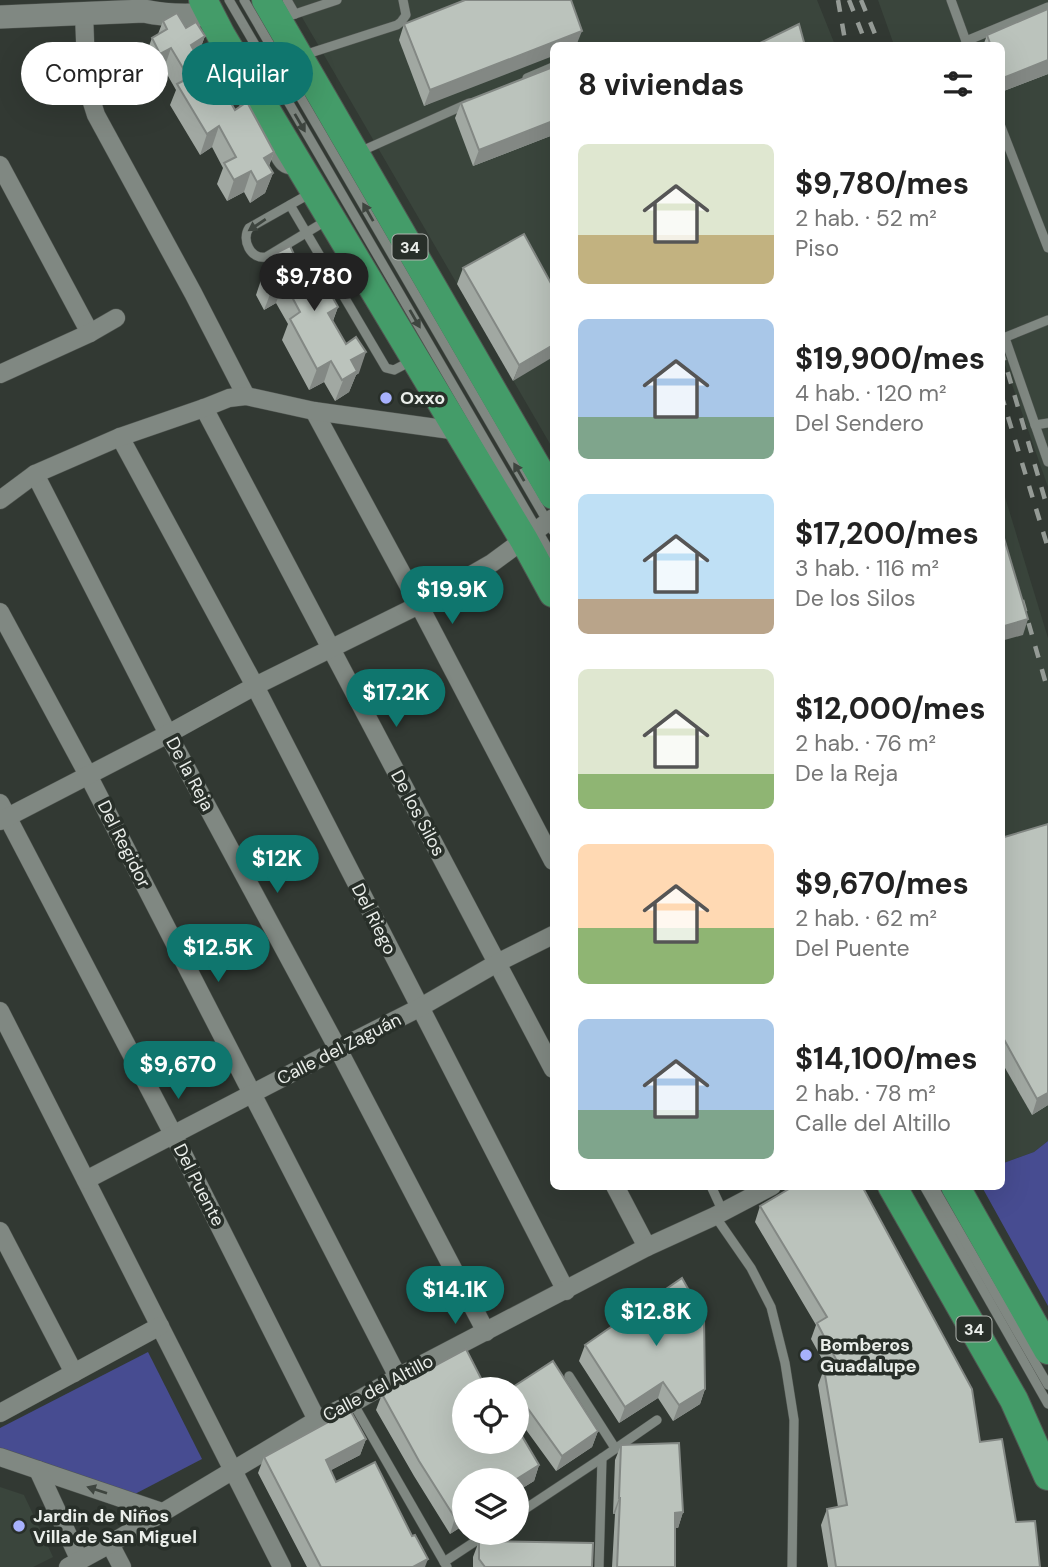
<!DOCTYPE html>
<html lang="es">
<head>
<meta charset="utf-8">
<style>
	body { margin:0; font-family:"DM Sans",sans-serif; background:#f2f2f2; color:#222; height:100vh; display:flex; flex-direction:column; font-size:26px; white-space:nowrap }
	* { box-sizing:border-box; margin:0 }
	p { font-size:23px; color:#767676 }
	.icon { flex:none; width:38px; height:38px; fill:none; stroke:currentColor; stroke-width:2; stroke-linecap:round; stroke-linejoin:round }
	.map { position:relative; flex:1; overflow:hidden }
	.details { position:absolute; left:550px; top:42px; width:455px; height:1148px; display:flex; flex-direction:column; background:#fff; border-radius:10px; box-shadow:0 7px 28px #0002 }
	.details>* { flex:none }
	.top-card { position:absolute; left:21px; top:42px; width:424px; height:63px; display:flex; gap:14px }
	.fabs { position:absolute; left:452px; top:1377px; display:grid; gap:14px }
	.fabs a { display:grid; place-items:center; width:77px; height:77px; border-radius:50%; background:#fff; box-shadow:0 7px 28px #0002; font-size:35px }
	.price { position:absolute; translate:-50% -60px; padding:0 16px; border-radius:24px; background:#0f766e; color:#fff; font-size:23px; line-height:46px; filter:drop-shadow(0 2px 4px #0008) }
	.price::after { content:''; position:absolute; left:50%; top:42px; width:21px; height:16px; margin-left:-10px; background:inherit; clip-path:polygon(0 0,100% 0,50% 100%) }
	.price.selected { background:#222; color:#fff }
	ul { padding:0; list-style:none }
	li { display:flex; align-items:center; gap:21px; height:175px; padding:0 28px }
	li span { display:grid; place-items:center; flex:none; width:196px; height:140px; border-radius:10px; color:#555 }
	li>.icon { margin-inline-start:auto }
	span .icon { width:84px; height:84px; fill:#fffc; stroke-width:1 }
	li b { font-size:30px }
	h2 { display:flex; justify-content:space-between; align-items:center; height:84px; padding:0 28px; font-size:30px }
	.chip { padding:0 24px; border-radius:32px; background:#fff; box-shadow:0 7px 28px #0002; font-size:24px; line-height:63px }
	.chip.selected { background:#0f766e; color:#fff }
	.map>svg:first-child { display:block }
	.built { fill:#3a453c }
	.green { fill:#474c91 }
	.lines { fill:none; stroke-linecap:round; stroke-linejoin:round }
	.service-casing { stroke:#505651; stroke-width:10 }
	.minor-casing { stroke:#505651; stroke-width:19 }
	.tertiary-casing { stroke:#505651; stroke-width:24 }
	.primary-casing { stroke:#505651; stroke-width:30 }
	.service { stroke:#808882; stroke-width:9 }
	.minor { stroke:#808882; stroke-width:18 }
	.tertiary { stroke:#808882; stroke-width:23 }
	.primary { stroke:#449c69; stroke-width:28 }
	.rail { stroke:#959b96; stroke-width:4.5; stroke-dasharray:12 12; stroke-linecap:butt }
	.wall { fill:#a1a8a2 }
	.shaded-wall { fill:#838884 }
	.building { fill:#bbc3bc; stroke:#838884; stroke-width:2 }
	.oneway { fill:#3e453f }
	.poi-dot { fill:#a7b1fc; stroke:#282f29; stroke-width:2.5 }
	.labels { text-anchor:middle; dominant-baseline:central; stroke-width:7; stroke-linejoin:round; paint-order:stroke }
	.shield { fill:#282f29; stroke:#b0b5b0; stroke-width:2 }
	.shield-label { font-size:16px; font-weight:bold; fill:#eaeeea }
	.poi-label { font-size:18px; font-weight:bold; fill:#eaeeea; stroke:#282f29; text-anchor:start }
	.street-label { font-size:18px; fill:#eaeeea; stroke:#282f29 }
</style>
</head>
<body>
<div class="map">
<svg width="1048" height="1567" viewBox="0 0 1048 1567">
	<rect width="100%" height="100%" fill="#323933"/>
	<!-- built -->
	<g class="built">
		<path d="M292,0H817L835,45L553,46V449Z"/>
		<path d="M878,0H1048V487L1001,353V46L894,45Z"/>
		<path d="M1001,484L1048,638V1141L1034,1152L1001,1164Z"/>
		<path d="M0,1487L24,1495L53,1557L33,1567H0Z"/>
	</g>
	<!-- green -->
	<g class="green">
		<path d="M1048,1141V1306L982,1187L1001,1186V1164L1034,1152Z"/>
		<path d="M148,1352L202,1459L133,1495L0,1448V1428Z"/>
	</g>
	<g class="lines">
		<!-- service casing -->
		<g class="service-casing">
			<g id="service">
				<path d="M229,0L553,557"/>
				<path d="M244,0L553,531"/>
				<path d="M287,0L295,14"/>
				<path d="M951,0L967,44"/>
				<path d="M283,18L337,0"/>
				<path d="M966,41L1048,7"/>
				<path d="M216,42L214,48L215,53L249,113"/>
				<path d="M304,55L397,25L401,22L406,15L403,0"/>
				<path d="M527,78L553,67"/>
				<path d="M1001,127L1048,248"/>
				<path d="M269,146C277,160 279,172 297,170"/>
				<path d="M357,153L469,103"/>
				<path d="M311,193L249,228C241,240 251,260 266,257L329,219"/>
				<path d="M290,205L386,368L394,370L413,360"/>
				<path d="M1005,338L1048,462"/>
				<path d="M1001,339L1048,320"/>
				<path d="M1035,425L1048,423"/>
				<path d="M711,1186L723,1212"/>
				<path d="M924,1186L1048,1404"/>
				<path d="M933,1186L1048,1385"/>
				<path d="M715,1216L751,1268L771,1307L785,1363L794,1420L792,1567"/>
				<path d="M569,1376L615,1448"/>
				<path d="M353,1403L447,1567"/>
				<path d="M516,1515L602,1458L657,1420"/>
				<path d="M444,1562L488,1533"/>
				<path d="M599,1567L602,1458"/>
			</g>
		</g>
		<!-- minor casing -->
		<g class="minor-casing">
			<g id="minor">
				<path d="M84,14L86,66L88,90L96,115L193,293L246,396"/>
				<path d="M0,165L90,333"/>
				<path d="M0,374L90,333L116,318"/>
				<path d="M204,408L553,1069"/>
				<path d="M314,411L419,605L553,861"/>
				<path d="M120,437L255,686L566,1291"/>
				<path d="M35,474L168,734L338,1049L486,1332"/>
				<path d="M0,500L35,474L120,437L204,408L229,398L246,396L314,411L458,431"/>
				<path d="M0,612L88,775L398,1377"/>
				<path d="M0,803L173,1134L317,1420"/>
				<path d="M0,821L168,734L255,686L419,605L492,563L553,518"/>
				<path d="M0,1011L282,1567"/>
				<path d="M86,1180L338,1049L419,1008L497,963L553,935"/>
				<path d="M615,1186L647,1247"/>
				<path d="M0,1231L74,1373"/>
				<path d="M0,1413L160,1326"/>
				<path d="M0,1457L162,1512"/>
				<path d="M38,1470L80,1561"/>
				<path d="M110,1544L122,1567"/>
				<path d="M68,1567L110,1544L317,1420L353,1403L398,1377L647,1247L715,1216L772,1186"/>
			</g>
		</g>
		<!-- tertiary casing -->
		<g class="tertiary-casing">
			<path id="tertiary" d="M0,17L144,11C166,16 188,16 211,14"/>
		</g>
		<!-- primary casing -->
		<g class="primary-casing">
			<g id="primary">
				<path d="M203,0L221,35L524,540L553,593"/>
				<path d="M266,0L553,495"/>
				<path d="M892,1186L1014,1400L1048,1476"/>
				<path d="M955,1186L1048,1350"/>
			</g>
		</g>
		<!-- service -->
		<use href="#service" class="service"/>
		<!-- minor -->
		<use href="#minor" class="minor"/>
		<!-- tertiary -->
		<use href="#tertiary" class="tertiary"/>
		<!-- primary -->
		<use href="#primary" class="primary"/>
		<!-- rail -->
		<g class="rail">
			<path d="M838,0L846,46"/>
			<path d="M849,0L867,46"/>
			<path d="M861,0L880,46"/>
			<path d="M1001,349L1048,510"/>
			<path d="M1001,394L1048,548"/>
			<path d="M1022,600L1048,691"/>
		</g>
	</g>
	<!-- wall -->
	<g class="wall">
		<path d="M1048,9V74L1001,92V46H983L987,35Z"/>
		<path d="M163,21L186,28L205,36L197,57L201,64L226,71L220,85L235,110L274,152L269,166L273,173L265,193L250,203L244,192L227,201L217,184L223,168L212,147L200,155L170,105L176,90L164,69L153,75L144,59L152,38L158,34Z"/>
		<path d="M404,24L582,31L424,106L399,40Z"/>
		<path d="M553,67V135L473,166L455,118L461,103Z"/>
		<path d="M272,255L298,263L338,307L333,321L359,373L356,375L349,392L335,401L324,382L309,390L282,340L288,324L276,303L264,310L256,295L263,274L266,273Z"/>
		<path d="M463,268L553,287L513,381L457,284Z"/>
		<path d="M1048,824V1105L1032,1115L1001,1061V838Z"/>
		<path d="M760,1206L980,1442L1016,1522L1040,1567H828L821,1525L827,1509L838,1507L818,1385L824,1369L827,1368L811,1339L816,1325L755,1222Z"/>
		<path d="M585,1345L705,1389L700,1404L673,1421L658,1398L619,1423L579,1361Z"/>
		<path d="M513,1387L598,1431L592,1447L556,1471L516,1416V1390H512Z"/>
		<path d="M464,1390L539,1465L534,1481L516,1492V1480H464V1525L450,1534L414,1476L376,1410L382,1394Z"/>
		<path d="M366,1439L360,1455L331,1470L336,1482L425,1567H307L258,1473L264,1457Z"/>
		<path d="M621,1445L683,1512L678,1528H675V1567H612L615,1514H613L615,1460Z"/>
		<path d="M479,1541L592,1567H473V1557Z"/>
	</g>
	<!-- shaded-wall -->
	<g class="shaded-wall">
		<path d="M582,31L576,46H553V56L424,106L430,90Z"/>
		<path d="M205,36L197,57L191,45Z"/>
		<path d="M171,48L164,69L153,75L160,54Z"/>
		<path d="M1048,60V74L1001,92V83L1003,78Z"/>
		<path d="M226,71L218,91L216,77Z"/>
		<path d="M553,121V135L473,166L479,150Z"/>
		<path d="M219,126L212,147L200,155L207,134Z"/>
		<path d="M274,152L266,173L264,158Z"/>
		<path d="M251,171L244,192L227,201L234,180Z"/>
		<path d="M273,173L265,193L250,203L257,182Z"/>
		<path d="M284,282L276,303L264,310L272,289Z"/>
		<path d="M338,307L330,328L328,313Z"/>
		<path d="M553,345V357L513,381L519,365Z"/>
		<path d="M366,352L359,373L356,375L349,392L335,401L351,360Z"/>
		<path d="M331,361L324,382L309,390L317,369Z"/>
		<path d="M1028,619L1023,635L1001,641V627Z"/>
		<path d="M1048,1093V1105L1032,1115L1037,1099Z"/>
		<path d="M663,1382L658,1398L619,1423L625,1407Z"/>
		<path d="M705,1389L700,1404L673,1421L679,1405Z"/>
		<path d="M598,1431L592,1447L556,1471L562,1456Z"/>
		<path d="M366,1439L360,1455L320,1476L326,1460Z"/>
		<path d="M539,1465L534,1481L516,1492V1480H515Z"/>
		<path d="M619,1498H620L615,1514H613Z"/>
		<path d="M683,1512L678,1528H670L675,1513Z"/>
		<path d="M464,1513V1525L450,1534L455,1518Z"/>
		<path d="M428,1559L425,1567H413Z"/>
	</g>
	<!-- building -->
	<g class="building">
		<path d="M465,0H571L582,31L430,90L404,24Z"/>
		<path d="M1048,9V60L1003,78L1001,72V46H991L987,35Z"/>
		<path d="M177,13L186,28L196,22L205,36L191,45L201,64L217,55L226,71L216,77L235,110L247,102L274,152L264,158L273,173L257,182L251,171L234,180L224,163L236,157L219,126L207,134L177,84L189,78L171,48L160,54L152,38L167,29L163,21Z"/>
		<path d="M799,24L805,46H754Z"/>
		<path d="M553,67V121L479,150L461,103Z"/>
		<path d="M524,234L553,287V345L519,365L463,268Z"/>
		<path d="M290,246L298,263L310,257L338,307L328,313L346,344L356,337L366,352L351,360L357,371L342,380L331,361L317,369L290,319L300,312L284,282L272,289L263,274L278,266L272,255Z"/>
		<path d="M1001,528L1028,619L1001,627Z"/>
		<path d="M1048,824V1093L1037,1099L1001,1034V838Z"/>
		<path d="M794,1186H862L972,1389L980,1442L1002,1439L1016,1522L1035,1521L1040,1567H836L827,1509L847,1505L824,1369L838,1363L817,1323L827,1317L760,1206Z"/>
		<path d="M682,1278L704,1317L705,1389L679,1405L663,1382L625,1407L585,1345Z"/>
		<path d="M466,1349L487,1390H464V1442H516V1426L539,1465L515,1480H464V1513L455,1518L419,1461L382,1394Z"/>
		<path d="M553,1361L598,1431L562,1456L516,1392V1390H515L513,1387Z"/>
		<path d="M350,1410L366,1439L326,1460L336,1482L375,1462L412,1536L415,1535L428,1559L413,1567H321L264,1457Z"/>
		<path d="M679,1443L683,1512L675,1513V1567H617L620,1498H619L621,1445Z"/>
		<path d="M479,1541L593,1543L592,1567H485L479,1559Z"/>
	</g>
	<!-- one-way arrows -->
	<defs><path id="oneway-solid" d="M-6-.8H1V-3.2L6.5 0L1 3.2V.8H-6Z" transform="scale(1.75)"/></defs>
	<g class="oneway">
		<use href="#oneway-solid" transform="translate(300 123) rotate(60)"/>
		<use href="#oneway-solid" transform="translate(368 212) rotate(-120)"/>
		<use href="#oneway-solid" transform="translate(257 225) rotate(146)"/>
		<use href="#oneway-solid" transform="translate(415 319) rotate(60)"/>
		<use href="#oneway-solid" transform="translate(519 472) rotate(-120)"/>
		<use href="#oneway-solid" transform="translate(97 1490) rotate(-162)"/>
	</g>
	<!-- markers -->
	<g class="poi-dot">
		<circle cx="386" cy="398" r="7"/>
		<circle cx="806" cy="1355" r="7"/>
		<circle cx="19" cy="1526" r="7"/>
	</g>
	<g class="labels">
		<!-- shield labels -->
		<g class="shield">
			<rect x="392.5" y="234.5" width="35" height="25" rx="5"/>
			<rect x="956.5" y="1316.5" width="35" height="25" rx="5"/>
		</g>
		<g class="shield-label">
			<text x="410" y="247">34</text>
			<text x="974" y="1329">34</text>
		</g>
		<!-- poi labels -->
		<g class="poi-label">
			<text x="400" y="398">Oxxo</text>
			<text x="820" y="1345">Bomberos<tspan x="820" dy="21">Guadalupe</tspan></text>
			<text x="33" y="1516">Jardin de Niños<tspan x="33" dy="21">Villa de San Miguel</tspan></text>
		</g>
		<!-- street labels -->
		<g class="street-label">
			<text transform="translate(190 774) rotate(62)">De la Reja</text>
			<text transform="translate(418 813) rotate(62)">De los Silos</text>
			<text transform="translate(124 844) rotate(63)">Del Regidor</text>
			<text transform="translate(374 919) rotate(63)">Del Riego</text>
			<text transform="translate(339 1049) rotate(-27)">Calle del Zaguán</text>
			<text transform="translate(199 1185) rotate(63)">Del Puente</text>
			<text transform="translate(378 1388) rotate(-28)">Calle del Altillo</text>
		</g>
	</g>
</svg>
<div class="fabs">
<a><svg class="icon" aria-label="locate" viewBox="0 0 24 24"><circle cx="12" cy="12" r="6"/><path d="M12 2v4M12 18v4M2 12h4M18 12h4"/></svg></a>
<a><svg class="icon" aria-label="layers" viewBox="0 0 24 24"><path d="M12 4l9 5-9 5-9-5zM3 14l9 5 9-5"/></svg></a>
</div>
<b class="price selected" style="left:314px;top:313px">$9,780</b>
<b class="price" style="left:452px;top:626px">$19.9K</b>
<b class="price" style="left:396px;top:729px">$17.2K</b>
<b class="price" style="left:277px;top:895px">$12K</b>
<b class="price" style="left:218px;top:984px">$12.5K</b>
<b class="price" style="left:178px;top:1101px">$9,670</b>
<b class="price" style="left:455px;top:1326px">$14.1K</b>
<b class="price" style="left:656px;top:1348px">$12.8K</b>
<div class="top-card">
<a class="chip">Comprar</a>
<a class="chip selected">Alquilar</a>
</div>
<section class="details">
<h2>8 viviendas<svg class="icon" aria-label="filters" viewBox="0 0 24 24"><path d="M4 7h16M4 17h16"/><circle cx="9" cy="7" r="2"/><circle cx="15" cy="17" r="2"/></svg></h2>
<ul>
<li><span style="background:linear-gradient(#dfe7d0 65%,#c2b280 0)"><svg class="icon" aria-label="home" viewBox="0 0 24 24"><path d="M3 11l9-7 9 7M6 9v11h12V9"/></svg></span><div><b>$9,780/mes</b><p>2 hab. · 52 m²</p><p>Piso</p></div></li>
<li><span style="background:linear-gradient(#a9c7e8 70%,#7fa58c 0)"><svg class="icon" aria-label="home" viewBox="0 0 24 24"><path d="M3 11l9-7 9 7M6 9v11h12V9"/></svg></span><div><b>$19,900/mes</b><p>4 hab. · 120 m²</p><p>Del Sendero</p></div></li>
<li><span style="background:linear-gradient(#bfe0f5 75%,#b9a48a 0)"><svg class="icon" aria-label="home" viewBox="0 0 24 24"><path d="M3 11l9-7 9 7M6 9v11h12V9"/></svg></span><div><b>$17,200/mes</b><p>3 hab. · 116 m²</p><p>De los Silos</p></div></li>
<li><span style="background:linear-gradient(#dfe7d0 75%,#8fb573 0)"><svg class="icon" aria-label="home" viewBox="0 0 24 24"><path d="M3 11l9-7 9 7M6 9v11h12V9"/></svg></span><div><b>$12,000/mes</b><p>2 hab. · 76 m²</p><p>De la Reja</p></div></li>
<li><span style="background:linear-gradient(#ffd9b3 60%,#8fb573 0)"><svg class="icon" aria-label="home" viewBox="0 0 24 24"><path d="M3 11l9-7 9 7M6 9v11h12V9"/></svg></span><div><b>$9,670/mes</b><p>2 hab. · 62 m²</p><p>Del Puente</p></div></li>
<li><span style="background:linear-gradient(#a9c7e8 65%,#7fa58c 0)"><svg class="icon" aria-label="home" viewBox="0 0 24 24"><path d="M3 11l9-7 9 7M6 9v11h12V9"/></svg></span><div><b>$14,100/mes</b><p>2 hab. · 78 m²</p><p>Calle del Altillo</p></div></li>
</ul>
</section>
</div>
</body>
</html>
